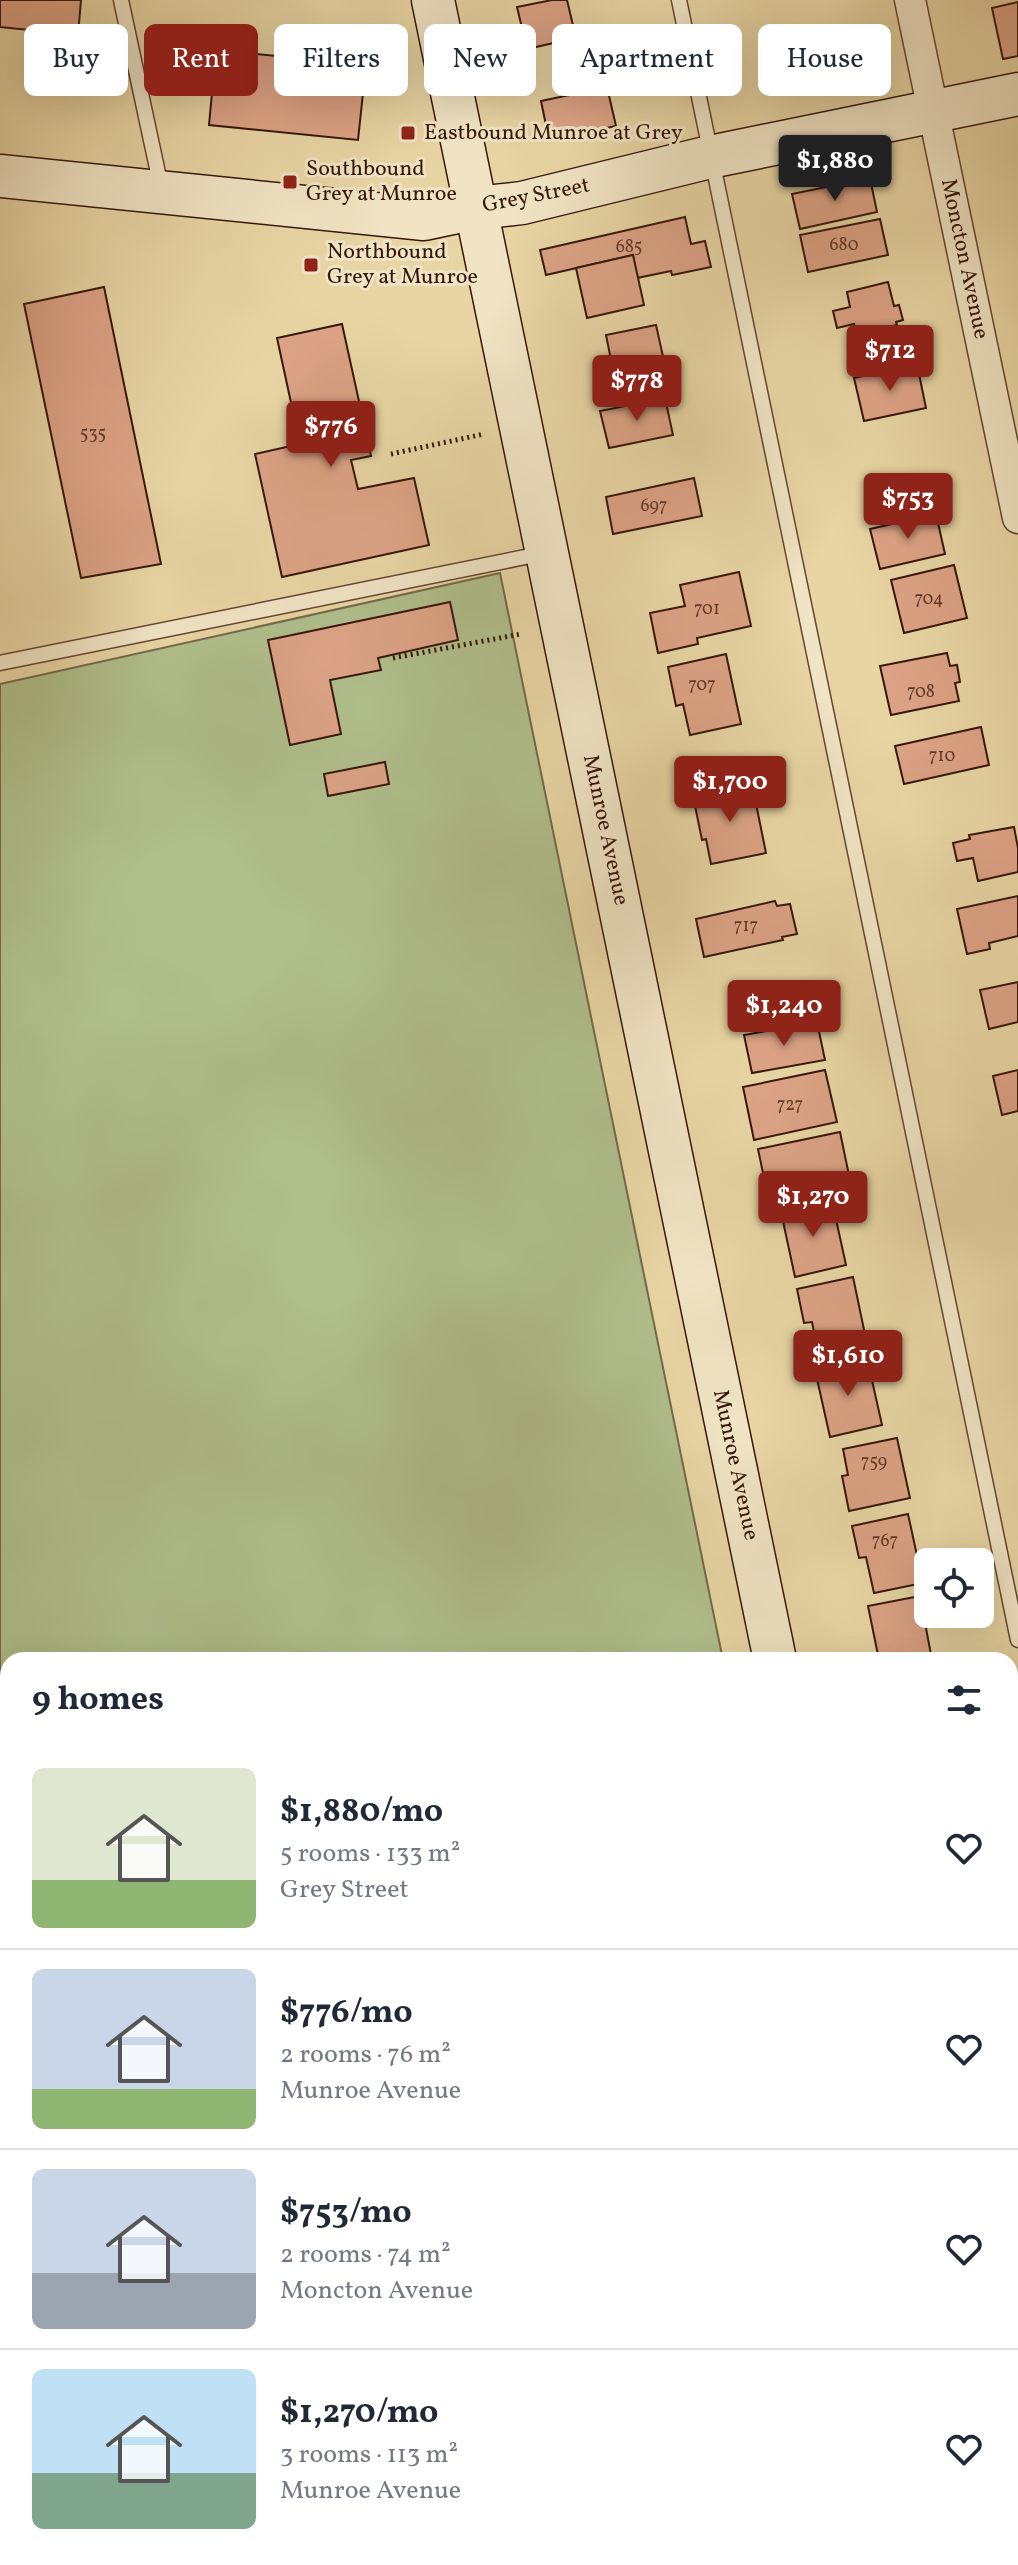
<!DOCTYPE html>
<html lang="en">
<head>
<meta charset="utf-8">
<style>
	body { margin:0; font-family:Vollkorn,serif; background:#f6f6f7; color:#1f2937; height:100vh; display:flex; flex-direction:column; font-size:30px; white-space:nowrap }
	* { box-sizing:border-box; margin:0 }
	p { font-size:26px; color:#747a83 }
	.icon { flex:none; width:44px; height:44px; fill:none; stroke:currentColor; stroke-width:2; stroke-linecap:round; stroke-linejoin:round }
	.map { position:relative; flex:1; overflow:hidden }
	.side { position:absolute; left:0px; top:1652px; width:1018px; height:914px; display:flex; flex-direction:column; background:#fff; border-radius:24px 24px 0 0; box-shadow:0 8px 32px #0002 }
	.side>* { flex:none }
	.guide { position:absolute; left:24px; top:24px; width:970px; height:72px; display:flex; gap:16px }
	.buttons { position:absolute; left:914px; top:1548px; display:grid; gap:16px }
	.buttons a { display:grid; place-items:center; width:80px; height:80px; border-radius:12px; background:#fff; box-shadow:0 8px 32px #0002; font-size:40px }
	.price { position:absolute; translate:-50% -68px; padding:0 18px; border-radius:8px; background:#8f2418; color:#fff; font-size:26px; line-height:52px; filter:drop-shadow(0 2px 4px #0008) }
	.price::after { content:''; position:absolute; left:50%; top:48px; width:24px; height:18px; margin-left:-12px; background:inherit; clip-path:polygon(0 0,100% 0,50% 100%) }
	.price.current { background:#222; color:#fff }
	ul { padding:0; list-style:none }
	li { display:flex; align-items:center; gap:24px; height:200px; padding:0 32px }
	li+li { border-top:2px solid #e0e1e3 }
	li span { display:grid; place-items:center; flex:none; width:224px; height:160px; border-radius:12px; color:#555 }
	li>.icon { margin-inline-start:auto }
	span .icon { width:96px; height:96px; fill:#fffc; stroke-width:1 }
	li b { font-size:34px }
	h2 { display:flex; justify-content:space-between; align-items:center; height:96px; padding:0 32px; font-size:34px }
	.tag { padding:0 28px; border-radius:12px; background:#fff; box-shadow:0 8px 32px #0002; font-size:28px; line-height:72px }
	.tag.current { background:#8f2418; color:#fff }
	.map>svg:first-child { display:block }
	.green { fill:#afbe8b; stroke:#736a4a; stroke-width:2 }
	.building { fill:#dca386; stroke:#371709; stroke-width:2 }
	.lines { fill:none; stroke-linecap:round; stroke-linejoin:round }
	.lane-casing { stroke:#634630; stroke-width:17 }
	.street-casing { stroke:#634630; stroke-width:33 }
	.secondary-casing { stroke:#371709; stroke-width:45 }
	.path { stroke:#371709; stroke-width:5; stroke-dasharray:2 4; stroke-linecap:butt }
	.lane { stroke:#f0e4c4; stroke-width:14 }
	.street { stroke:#f0e4c4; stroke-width:30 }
	.secondary { stroke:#f0e4c4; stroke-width:42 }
	.poi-dot { fill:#8f2418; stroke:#f0e4c4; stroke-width:3 }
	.labels { text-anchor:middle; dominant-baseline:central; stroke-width:6; stroke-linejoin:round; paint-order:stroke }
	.number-label { font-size:18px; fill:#603a28 }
	.poi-label { font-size:22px; fill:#371709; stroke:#f0e4c4; text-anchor:start }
	.street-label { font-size:22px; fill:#371709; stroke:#f0e4c4 }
</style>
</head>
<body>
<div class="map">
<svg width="1018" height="2565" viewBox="0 0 1018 2565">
	<rect width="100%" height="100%" fill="#e8d5a4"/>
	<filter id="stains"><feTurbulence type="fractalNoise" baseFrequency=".0025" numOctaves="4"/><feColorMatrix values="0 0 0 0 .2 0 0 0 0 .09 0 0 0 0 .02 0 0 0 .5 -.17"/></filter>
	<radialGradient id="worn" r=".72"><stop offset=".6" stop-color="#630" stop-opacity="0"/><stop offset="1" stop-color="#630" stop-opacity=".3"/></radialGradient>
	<!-- green -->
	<path class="green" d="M500,573L723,1660H8V1859L0,1861V684Z"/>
	<!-- building -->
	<g class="building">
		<path d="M0,0H81L78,35L0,27Z"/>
		<path d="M552,0H567L576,38L527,49L517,7Z"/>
		<path d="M1018,2V56L1003,59L992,8Z"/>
		<path d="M837,30L846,72L795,84L794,79L777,83L773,65L791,61L787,42Z"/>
		<path d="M216,50L366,65L358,140L209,125Z"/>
		<path d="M607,87L616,126L549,140L541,101Z"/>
		<path d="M870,178L877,212L800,229L792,194Z"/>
		<path d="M685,217L691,244L705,241L711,267L672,275L671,271L637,278L633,255L546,275L540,250Z"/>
		<path d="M880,219L888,255L808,272L800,235Z"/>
		<path d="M633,255L644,305L587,318L576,268Z"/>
		<path d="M888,282L894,306L899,305L903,320L896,322L897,325L856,334L854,324L837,328L833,311L850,307L847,292Z"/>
		<path d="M104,287L161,564L81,578L24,304Z"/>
		<path d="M342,324L371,456L351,460L358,489L414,478L429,545L282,577L255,454L300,444L277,338Z"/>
		<path d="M656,325L666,370L615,380L606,335Z"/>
		<path d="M917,364L926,408L864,421L854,378Z"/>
		<path d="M665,398L673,435L609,448L600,411Z"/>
		<path d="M694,478L702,516L613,534L606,497Z"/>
		<path d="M936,514L945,554L880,569L870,529Z"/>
		<path d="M954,565L967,618L904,633L891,580Z"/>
		<path d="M739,572L751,626L697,638L698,644L658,653L650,613L685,606L680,585Z"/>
		<path d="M450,602L458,640L378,658L381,670L330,680L341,734L290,745L268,640Z"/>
		<path d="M947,653L950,666L957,665L960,682L955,683L959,701L891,715L880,666Z"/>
		<path d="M726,654L741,724L690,735L683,704L676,706L668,667Z"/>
		<path d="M981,727L989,765L904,784L895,746Z"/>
		<path d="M385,762L389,784L328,796L324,774Z"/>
		<path d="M752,784L766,853L711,864L706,839L702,840L693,796Z"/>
		<path d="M1014,827L1018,848V872L978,881L973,858L957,861L953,843L970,839L969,835Z"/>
		<path d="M1018,896V936L989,943L990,949L967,954L957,909Z"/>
		<path d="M775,901L777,906L790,904L797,934L782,937L783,940L704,957L696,919Z"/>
		<path d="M1018,982V1022L989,1029L980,990Z"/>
		<path d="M817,1022L825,1060L752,1073L744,1035Z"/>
		<path d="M825,1070L837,1122L754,1140L743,1087Z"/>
		<path d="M1018,1070V1111L1002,1115L993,1076Z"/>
		<path d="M840,1132L851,1185L769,1202L758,1149Z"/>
		<path d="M832,1201L846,1265L795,1277L781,1212Z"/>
		<path d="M853,1277L867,1344L819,1355L812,1322L804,1323L797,1289Z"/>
		<path d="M867,1358L882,1425L830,1437L815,1370Z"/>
		<path d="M897,1438L910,1498L849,1511L842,1476L848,1475L843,1449Z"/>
		<path d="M908,1514L923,1583L874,1593L866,1557L859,1558L852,1526Z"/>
		<path d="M920,1596L932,1660H879L868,1606Z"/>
		<path d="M1018,2078V2150L1010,2151V2080Z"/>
		<path d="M1018,2170V2235L1010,2237V2172Z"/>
		<path d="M1018,2255V2308L1015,2292L1010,2293V2256Z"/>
		<path d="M45,2558H163L165,2565H11Z"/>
		<path d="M163,2558H674L675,2560L649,2565H165Z"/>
	</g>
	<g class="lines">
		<!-- lane casing -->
		<g class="lane-casing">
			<g id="lane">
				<path d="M121,0L161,187"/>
				<path d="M679,0L1018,1640"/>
				<path d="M0,663L545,553"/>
			</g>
		</g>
		<!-- street casing -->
		<g class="street-casing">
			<g id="street">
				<path d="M910,0L1018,518"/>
				<path d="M1010,1940L1018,1938"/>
				<path d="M0,2132L8,2130"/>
			</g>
		</g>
		<!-- secondary casing -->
		<g class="secondary-casing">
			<g id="secondary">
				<path d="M433,0L775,1660"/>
				<path d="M0,176L424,219L476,208L522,203L710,157L1018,94"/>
				<path d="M958,2558L959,2565"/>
			</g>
		</g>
		<!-- path -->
		<g class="path">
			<path d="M391,454L484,434"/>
			<path d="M393,658L521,634"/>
		</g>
		<!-- lane -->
		<use href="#lane" class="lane"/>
		<!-- street -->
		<use href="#street" class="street"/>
		<!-- secondary -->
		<use href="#secondary" class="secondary"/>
	</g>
	<!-- markers -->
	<g class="poi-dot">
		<rect x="400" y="125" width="16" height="16" rx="4"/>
		<rect x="282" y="174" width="16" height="16" rx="4"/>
		<rect x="303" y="257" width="16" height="16" rx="4"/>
	</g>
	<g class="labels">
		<!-- number labels -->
		<g class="number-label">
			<text x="844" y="245">680</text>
			<text x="629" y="247">685</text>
			<text x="93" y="434">535</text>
			<text x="654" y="506">697</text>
			<text x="929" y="599">704</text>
			<text x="707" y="609">701</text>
			<text x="702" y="685">707</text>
			<text x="921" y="692">708</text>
			<text x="942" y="756">710</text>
			<text x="746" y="926">717</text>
			<text x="790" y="1105">727</text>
			<text x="874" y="1462">759</text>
			<text x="885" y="1541">767</text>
		</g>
		<!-- poi labels -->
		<g class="poi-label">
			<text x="424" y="133">Eastbound Munroe at Grey</text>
			<text x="306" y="169">Southbound<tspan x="306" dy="25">Grey at Munroe</tspan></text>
			<text x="327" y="252">Northbound<tspan x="327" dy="25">Grey at Munroe</tspan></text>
		</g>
		<!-- street labels -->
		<g class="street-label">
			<text transform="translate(536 196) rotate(-11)">Grey Street</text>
			<text transform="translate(964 259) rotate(78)">Moncton Avenue</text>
			<text transform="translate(605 830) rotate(78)">Munroe Avenue</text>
			<text transform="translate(735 1465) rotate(78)">Munroe Avenue</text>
		</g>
	</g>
	<rect width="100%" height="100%" filter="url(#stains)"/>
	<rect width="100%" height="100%" fill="url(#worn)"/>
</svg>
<div class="buttons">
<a><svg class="icon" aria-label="locate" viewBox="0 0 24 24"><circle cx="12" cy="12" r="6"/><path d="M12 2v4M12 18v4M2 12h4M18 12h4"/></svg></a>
</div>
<b class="price current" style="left:835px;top:203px">$1,880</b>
<b class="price" style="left:890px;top:393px">$712</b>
<b class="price" style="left:637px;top:423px">$778</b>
<b class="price" style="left:331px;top:469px">$776</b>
<b class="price" style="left:908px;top:541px">$753</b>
<b class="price" style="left:730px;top:824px">$1,700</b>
<b class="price" style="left:784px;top:1048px">$1,240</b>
<b class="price" style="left:813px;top:1239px">$1,270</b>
<b class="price" style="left:848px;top:1398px">$1,610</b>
<div class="guide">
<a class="tag">Buy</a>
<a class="tag current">Rent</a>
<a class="tag">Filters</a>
<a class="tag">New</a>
<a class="tag">Apartment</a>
<a class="tag">House</a>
</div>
<section class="side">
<h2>9 homes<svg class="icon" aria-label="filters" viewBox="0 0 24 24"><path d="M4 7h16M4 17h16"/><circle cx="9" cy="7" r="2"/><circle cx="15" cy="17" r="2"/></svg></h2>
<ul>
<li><span style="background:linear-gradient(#dfe7d0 70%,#8fb573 0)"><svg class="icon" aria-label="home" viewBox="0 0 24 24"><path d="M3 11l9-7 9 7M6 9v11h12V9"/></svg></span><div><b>$1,880/mo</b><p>5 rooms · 133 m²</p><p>Grey Street</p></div><svg class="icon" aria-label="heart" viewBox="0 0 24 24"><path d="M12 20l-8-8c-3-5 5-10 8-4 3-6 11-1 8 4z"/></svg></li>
<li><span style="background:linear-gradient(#c9d6e8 75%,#8fb573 0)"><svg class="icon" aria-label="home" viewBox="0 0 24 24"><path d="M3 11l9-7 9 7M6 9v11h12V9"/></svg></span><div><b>$776/mo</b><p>2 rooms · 76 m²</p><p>Munroe Avenue</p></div><svg class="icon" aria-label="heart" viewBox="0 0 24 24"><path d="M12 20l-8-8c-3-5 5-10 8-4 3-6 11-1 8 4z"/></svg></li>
<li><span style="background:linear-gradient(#c9d6e8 65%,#9aa5b1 0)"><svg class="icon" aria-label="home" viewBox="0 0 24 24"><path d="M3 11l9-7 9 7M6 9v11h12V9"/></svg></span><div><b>$753/mo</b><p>2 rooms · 74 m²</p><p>Moncton Avenue</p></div><svg class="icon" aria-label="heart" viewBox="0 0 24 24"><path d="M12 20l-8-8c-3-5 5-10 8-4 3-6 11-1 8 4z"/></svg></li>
<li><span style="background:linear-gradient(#bfe0f5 65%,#7fa58c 0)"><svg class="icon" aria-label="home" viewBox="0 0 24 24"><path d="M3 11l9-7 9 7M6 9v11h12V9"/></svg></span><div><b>$1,270/mo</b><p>3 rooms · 113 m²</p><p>Munroe Avenue</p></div><svg class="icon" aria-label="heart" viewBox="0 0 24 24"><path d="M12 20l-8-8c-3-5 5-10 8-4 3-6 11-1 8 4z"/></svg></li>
</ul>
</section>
</div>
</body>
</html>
